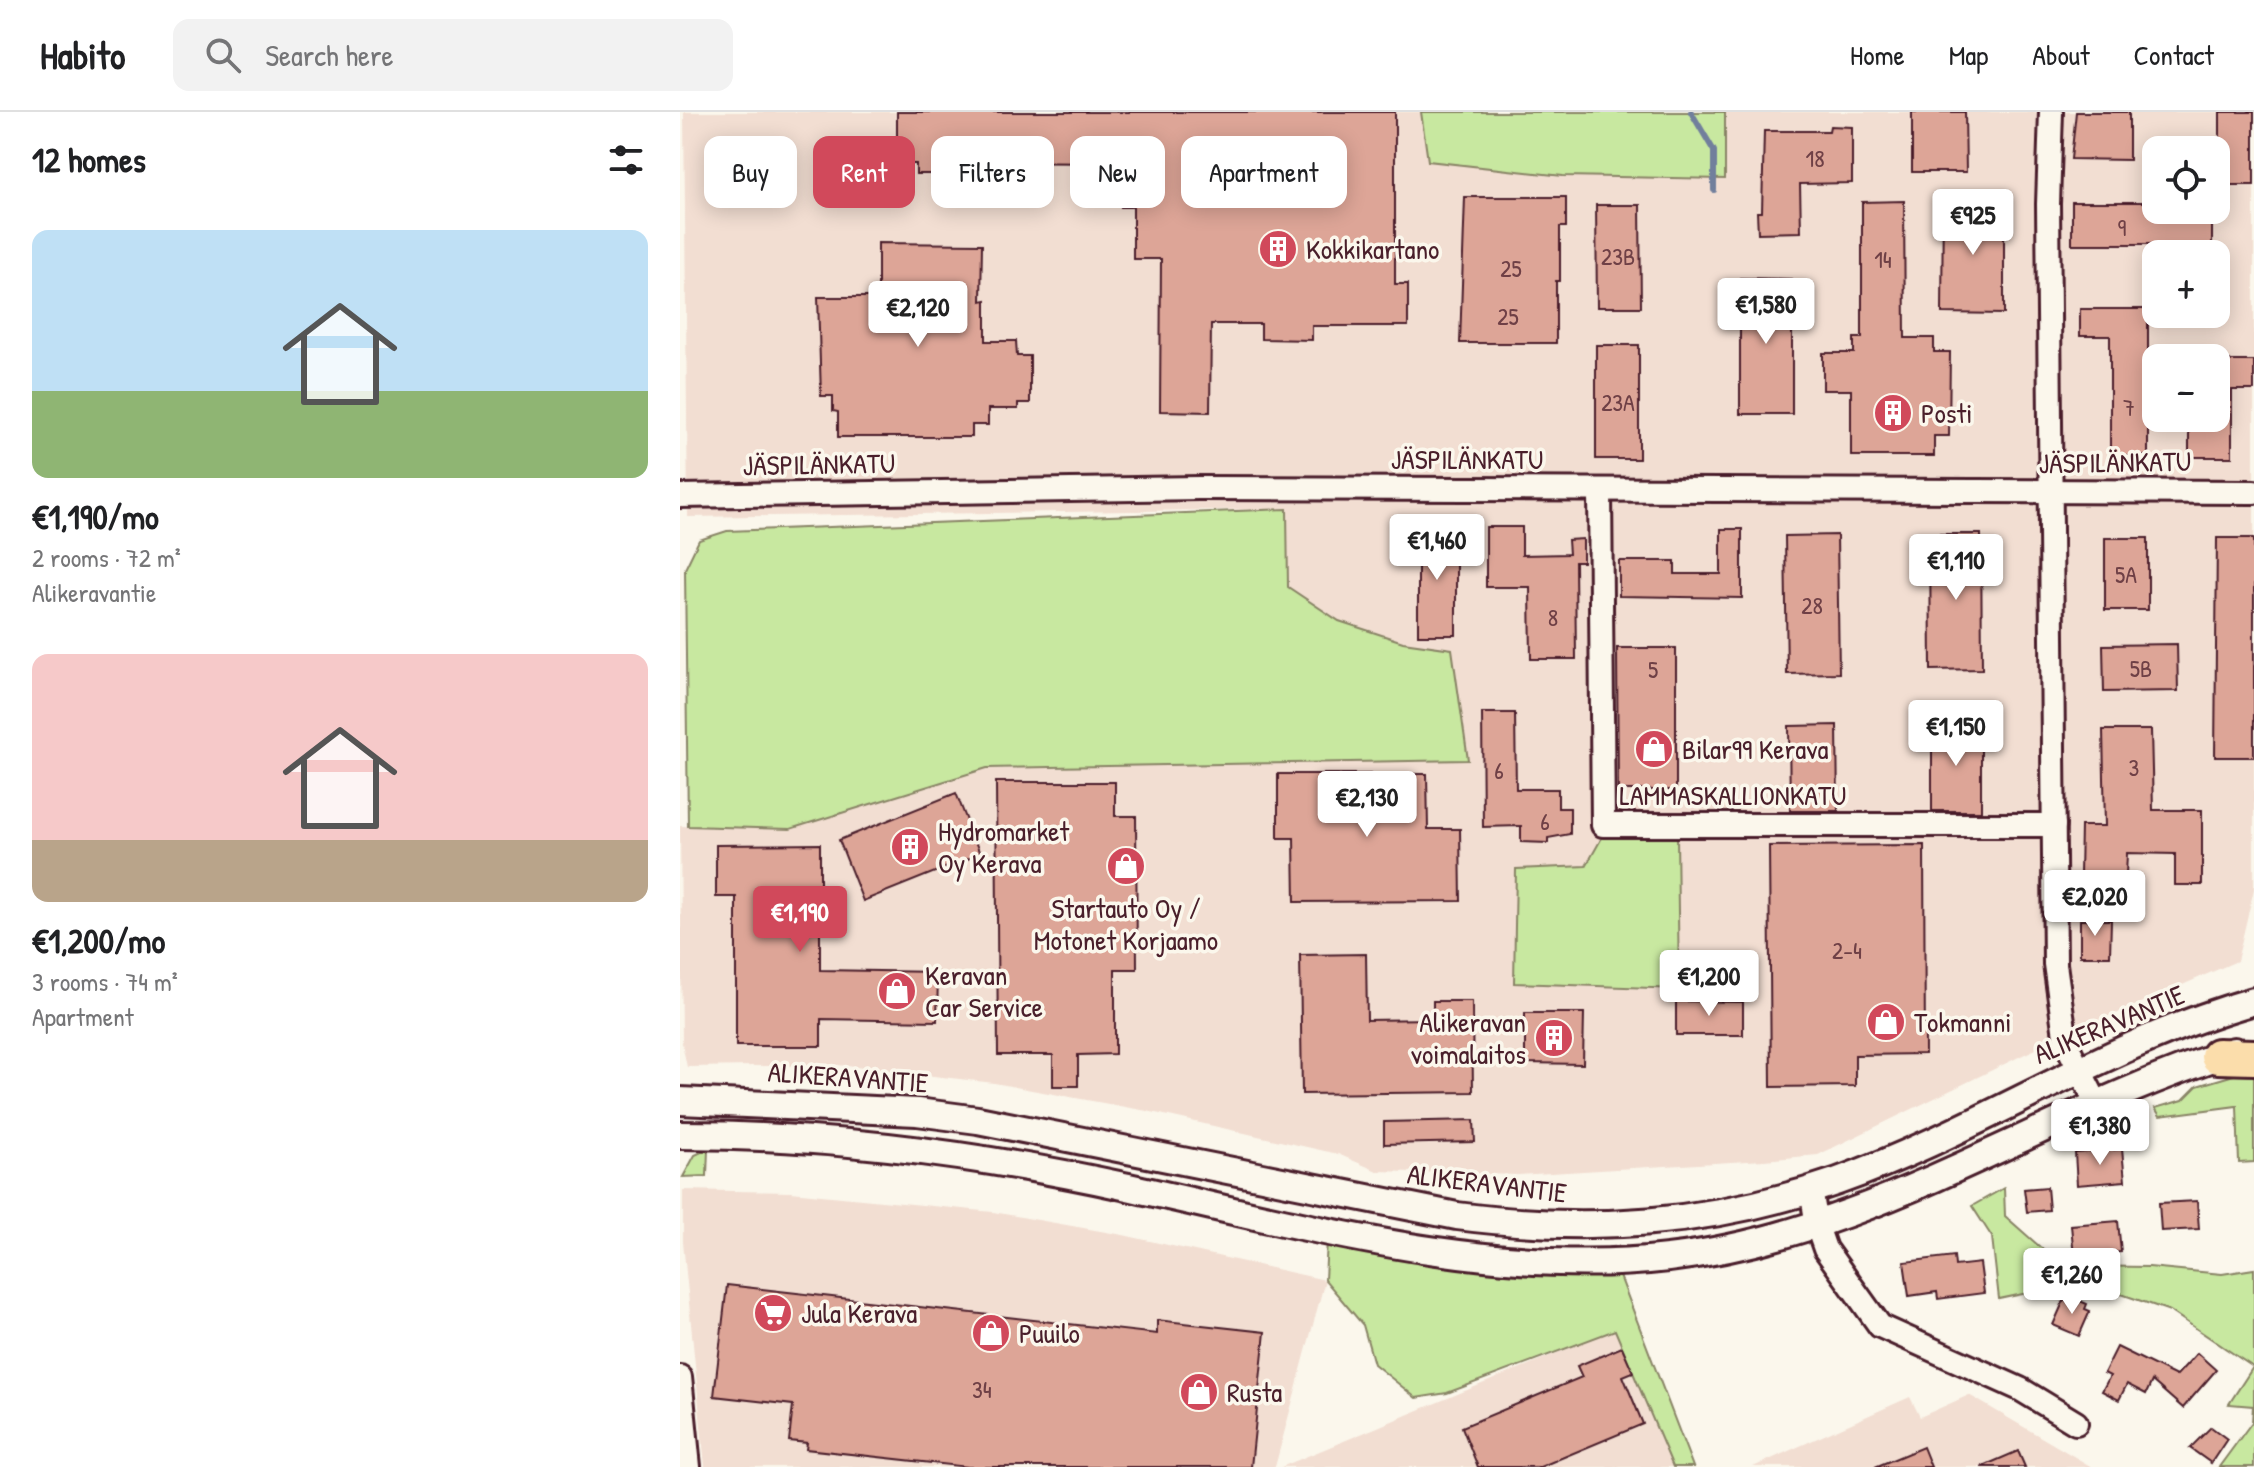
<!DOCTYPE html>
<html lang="en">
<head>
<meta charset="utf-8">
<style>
	body { margin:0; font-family:"Patrick Hand",sans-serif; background:#f2f2f2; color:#202124; height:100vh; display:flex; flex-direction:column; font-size:30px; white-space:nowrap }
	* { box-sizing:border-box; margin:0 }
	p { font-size:26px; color:#757577 }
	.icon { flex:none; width:44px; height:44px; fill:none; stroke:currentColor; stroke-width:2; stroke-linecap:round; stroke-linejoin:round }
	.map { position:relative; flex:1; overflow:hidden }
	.sheet { display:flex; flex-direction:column; background:#fff; width:680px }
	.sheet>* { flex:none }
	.hud { position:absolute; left:24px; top:24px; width:760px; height:72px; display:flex; gap:16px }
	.buttons { position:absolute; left:1462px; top:24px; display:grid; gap:16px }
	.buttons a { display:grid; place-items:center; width:88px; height:88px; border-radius:16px; background:#fff; box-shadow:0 4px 20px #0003; font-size:40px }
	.price { position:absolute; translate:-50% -68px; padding:0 18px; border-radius:8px; background:#fff; color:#222; font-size:26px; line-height:52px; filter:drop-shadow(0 2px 4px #0008) }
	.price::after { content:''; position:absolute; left:50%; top:48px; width:24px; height:18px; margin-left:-12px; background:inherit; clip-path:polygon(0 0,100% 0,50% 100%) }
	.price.active { background:#d1495b; color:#fff }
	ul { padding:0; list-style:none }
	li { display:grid; align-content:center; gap:16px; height:424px; padding:0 32px }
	li span { display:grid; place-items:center; height:248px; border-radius:16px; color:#555 }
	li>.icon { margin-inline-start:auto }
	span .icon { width:144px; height:144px; fill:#fffc; stroke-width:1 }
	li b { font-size:34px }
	h2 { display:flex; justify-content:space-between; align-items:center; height:96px; padding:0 32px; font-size:34px }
	.tag { padding:0 28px; border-radius:16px; background:#fff; box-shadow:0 4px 20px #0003; font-size:28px; line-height:72px }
	.tag.active { background:#d1495b; color:#fff }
	header { display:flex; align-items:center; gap:48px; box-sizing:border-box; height:112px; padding:0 40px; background:#fff; border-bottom:2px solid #e0e0e0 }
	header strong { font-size:38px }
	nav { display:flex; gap:44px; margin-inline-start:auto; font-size:28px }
	.search { width:560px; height:72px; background:#f2f2f2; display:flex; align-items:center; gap:20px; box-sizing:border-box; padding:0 28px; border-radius:16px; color:#757577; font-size:30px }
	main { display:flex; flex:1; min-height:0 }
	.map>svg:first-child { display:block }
	.built { fill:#f2ded2; fill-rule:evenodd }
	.green { fill:#c8e8a0; stroke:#898466; stroke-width:2 }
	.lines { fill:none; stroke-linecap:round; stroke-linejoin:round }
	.stream { stroke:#717f9c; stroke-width:6 }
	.building { fill:#dda597; stroke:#4a1f2b; stroke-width:2 }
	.minor-casing { stroke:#4a1f2b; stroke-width:28 }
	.tertiary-casing { stroke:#4a1f2b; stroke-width:32 }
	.primary-casing { stroke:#4a1f2b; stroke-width:40 }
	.minor { stroke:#fbf7ec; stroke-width:22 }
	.tertiary { stroke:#fbf7ec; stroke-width:26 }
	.primary { stroke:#fbddab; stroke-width:34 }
	.labels { text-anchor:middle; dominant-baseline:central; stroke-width:7; stroke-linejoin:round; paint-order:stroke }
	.number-label { font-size:24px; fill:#6f4046 }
	.poi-label { font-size:28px; fill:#4a1f2b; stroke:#fbf7ec; text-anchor:start }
	.street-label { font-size:28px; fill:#4a1f2b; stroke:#fbf7ec }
</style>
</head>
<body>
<header>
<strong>Habito</strong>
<div class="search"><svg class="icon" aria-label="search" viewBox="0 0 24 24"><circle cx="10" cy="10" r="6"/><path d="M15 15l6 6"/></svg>Search here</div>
<nav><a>Home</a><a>Map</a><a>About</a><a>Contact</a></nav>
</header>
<main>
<section class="sheet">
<h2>12 homes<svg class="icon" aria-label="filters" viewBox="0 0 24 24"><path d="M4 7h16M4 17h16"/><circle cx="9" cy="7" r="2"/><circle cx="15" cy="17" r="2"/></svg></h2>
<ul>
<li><span style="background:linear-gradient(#bfe0f5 65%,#8fb573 0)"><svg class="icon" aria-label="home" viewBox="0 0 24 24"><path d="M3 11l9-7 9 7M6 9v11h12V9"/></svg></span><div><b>€1,190/mo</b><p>2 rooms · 72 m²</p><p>Alikeravantie</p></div></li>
<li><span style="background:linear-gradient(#f6c9c9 75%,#b9a48a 0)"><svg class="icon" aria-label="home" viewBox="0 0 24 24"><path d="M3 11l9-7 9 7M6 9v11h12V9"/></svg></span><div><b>€1,200/mo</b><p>3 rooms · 74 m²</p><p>Apartment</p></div></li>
</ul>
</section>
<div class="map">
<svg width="1574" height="1355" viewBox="0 0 1574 1355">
	<rect width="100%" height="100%" fill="#fbf7ec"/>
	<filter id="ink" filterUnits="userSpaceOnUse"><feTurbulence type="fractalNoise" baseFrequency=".0125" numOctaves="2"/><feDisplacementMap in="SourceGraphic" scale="16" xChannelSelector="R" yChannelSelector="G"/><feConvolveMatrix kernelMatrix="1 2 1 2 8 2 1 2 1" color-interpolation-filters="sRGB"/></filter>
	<g filter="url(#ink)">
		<!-- built -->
		<g class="built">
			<path d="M4,0H741L749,49L883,64L1045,67V0H1574V777L1557,849L1345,942L1138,1043L1084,1048L838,1063L697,1059L658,1042L467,999L314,971L158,953L7,955L2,931L0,714L110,717L304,657L788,647L771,537L723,530L659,509L608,475L606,397L8,405ZM1476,38H1536V98H1476ZM1476,142H1536V202H1476ZM1476,246H1536V306H1476ZM907,754L834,843L836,757Z"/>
			<path d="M3,1078L111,1080L313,1100L443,1123L645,1168L595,1355H25L3,1130Z"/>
			<path d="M935,1217L993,1355H601Z"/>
			<path d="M1289,1283L1412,1355H1073L1230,1285L1240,1305Z"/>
		</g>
		<!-- green -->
		<g class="green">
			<path d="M741,0H1045V67L883,64L748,49Z"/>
			<path d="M607,397L608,475L659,509L723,530L772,537L788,648L307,656L110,717L8,714L5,457L19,428L47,419Z"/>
			<path d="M924,722L997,724L999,877L834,871L836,757L906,754Z"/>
			<path d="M1574,957V1050L1559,1051L1557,994L1480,1004L1475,996L1503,988L1517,974Z"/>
			<path d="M28,1037L27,1064L3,1065L15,1043Z"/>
			<path d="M1324,1076L1325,1104L1360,1135L1390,1154L1469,1155L1542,1162L1574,1157V1355H1539L1572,1310L1573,1294L1549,1292L1573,1255L1490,1199L1404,1169L1319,1187L1312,1125L1292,1094Z"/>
			<path d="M647,1128L938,1159L1013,1355H993L935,1218L767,1281L736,1286L694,1252L683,1213L645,1168Z"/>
		</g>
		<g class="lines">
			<!-- stream -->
			<path class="stream" d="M1011,0L1034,39V78"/>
		</g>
		<!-- building -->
		<g class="building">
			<path d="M217,0H715V172H728V214H632V228L581,227V212H531L530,300L480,299L481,147H453V95H441V51L299,50V62H236V52H217Z"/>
			<path d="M1232,0H1285L1286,60H1232Z"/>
			<path d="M1396,0H1449V48L1391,47Z"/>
			<rect x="1540" y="0" width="34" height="73"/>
			<path d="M1150,14L1172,15V71L1120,72L1121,120L1078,121L1077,100H1082L1084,19H1149Z"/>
			<path d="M785,85H886V115H880V169H876V231H780Z"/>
			<path d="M1263,88H1324V202L1262,201Z"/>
			<path d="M1224,89L1225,226H1254V240H1270L1269,324H1254V344H1171V278H1143V241H1174V226H1182V90Z"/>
			<path d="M1392,90H1476V98H1532V142H1501V132H1392Z"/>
			<path d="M916,93H960L961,195H917Z"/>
			<path d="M198,131L302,132L301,189L306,188V229H336L337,244H350V291H338V297H308V313H292V325H158V300L153,299V284H141L138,185H198Z"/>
			<path d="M1060,166L1112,167V302H1060Z"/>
			<path d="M1400,197H1468V344H1430V224H1400Z"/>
			<rect x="916" y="233" width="43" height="114"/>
			<path d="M1536,249H1574V278H1552V345H1509V306H1536Z"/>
			<path d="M806,415H842V443L889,442L888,428L903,427V450H895L896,547H851L850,475H806Z"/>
			<rect x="738" y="416" width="38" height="107"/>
			<path d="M1041,417H1062V486L939,484V449H995V462H1041Z"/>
			<path d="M1250,422H1301L1302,557L1251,558Z"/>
			<path d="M1157,423L1159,561L1107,562L1105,424Z"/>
			<rect x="1425" y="426" width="43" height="72"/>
			<path d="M1537,426H1574V645H1535Z"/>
			<path d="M1497,532L1498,579L1424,580L1423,533Z"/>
			<path d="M937,536H996V678H938Z"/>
			<path d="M802,601H835L836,677H878V696H890V722L868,726V731L841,730V714L803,715Z"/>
			<rect x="1252" y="612" width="49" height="87"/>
			<path d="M1157,613L1158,699H1110L1109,614Z"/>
			<path d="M1423,618H1471L1473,698H1522V773H1495V742L1447,741L1446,763H1400L1401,714H1425Z"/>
			<path d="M598,662H747L748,717H780L781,789L615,790L614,726H598Z"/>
			<path d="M316,670H435V704H456L457,857H435V942L398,943V974H373V943H318Z"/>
			<path d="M276,681L300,742L183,789L159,728Z"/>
			<path d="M140,732V858L258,860L257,909L141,907V934H56V785H36V733Z"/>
			<path d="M1244,733L1245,942L1175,943V974L1091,975L1089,734Z"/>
			<path d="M1400,808H1431L1430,844H1400Z"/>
			<path d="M686,842L687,908L753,907V889H792L793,980L622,982L620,843Z"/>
			<path d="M996,889L1063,890V923H996Z"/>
			<path d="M845,901H904L903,952L845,951Z"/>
			<path d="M794,1008L795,1030L704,1032V1010Z"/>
			<path d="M1442,1037L1445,1069L1397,1073L1395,1041Z"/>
			<path d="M1367,1075L1369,1098L1347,1100L1344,1077Z"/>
			<path d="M1517,1089L1519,1117L1481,1119L1479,1091Z"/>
			<path d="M1438,1109L1441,1140L1394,1144L1391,1113Z"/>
			<path d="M1274,1144L1275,1154L1300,1151L1304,1181L1258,1187L1257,1180L1229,1184L1224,1150Z"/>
			<path d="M47,1173L477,1222V1208L585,1220L571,1355H288L126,1337L127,1331L109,1329L113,1293L34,1284Z"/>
			<path d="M1391,1185L1407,1192L1405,1197L1410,1199L1399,1224L1373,1213L1384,1188L1389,1190Z"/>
			<path d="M942,1235L953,1260L943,1264L963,1312L860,1355H798L782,1315L902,1265L897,1254Z"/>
			<path d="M1437,1235L1496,1264L1517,1241L1536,1258L1503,1296L1472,1269L1466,1282L1447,1272L1439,1288L1422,1279L1430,1264L1424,1261Z"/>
			<path d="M1531,1315L1547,1327L1531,1351L1510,1336Z"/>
			<path d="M1243,1335L1251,1355H1195Z"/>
			<path d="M1338,1339L1345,1355H1301Z"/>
		</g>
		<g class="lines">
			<!-- minor casing -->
			<g class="minor-casing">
				<g id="minor">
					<path d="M1371,0L1368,92L1375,852L1386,931L1416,990"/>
					<path d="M920,378L923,713H1374"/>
					<path d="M0,384L519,376L1574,380"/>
					<path d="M1131,1077L1137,1114L1145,1137L1200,1214L1340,1277L1396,1311"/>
					<path d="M0,1265L9,1355"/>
				</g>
			</g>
			<!-- tertiary casing -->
			<g class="tertiary-casing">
				<g id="tertiary">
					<path d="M0,989L237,1000L298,1008L777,1104C909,1121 1031,1113 1158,1069C1300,1018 1428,930 1574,889"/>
					<path d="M0,1023C150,1023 301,1043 448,1075C621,1113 810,1167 988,1146C1192,1123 1362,1000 1554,939"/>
				</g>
			</g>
			<!-- primary casing -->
			<g class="primary-casing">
				<path id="primary" d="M1538,944L1574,945"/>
			</g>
			<!-- minor -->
			<use href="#minor" class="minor"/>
			<!-- tertiary -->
			<use href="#tertiary" class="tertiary"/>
			<!-- primary -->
			<use href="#primary" class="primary"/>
		</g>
	</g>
	<!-- icons -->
	<defs>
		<g id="building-disc" transform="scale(2)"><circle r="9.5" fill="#d1495b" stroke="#fbf7ec"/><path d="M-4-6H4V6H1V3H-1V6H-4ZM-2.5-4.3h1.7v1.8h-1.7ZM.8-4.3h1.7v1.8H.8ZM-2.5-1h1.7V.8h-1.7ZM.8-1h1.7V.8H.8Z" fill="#fff"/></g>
		<g id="shop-disc" transform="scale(2)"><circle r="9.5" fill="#d1495b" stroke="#fbf7ec"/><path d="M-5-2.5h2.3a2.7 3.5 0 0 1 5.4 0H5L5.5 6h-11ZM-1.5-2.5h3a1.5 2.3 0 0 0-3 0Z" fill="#fff"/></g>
		<g id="supermarket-disc" transform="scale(2)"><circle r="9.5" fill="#d1495b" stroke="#fbf7ec"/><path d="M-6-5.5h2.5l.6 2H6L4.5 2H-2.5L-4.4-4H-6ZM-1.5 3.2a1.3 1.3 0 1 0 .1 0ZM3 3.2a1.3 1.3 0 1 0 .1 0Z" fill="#fff"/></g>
	</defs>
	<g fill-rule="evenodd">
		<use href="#building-disc" x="598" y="137"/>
		<use href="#building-disc" x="1213" y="301"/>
		<use href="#shop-disc" x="974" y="637"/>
		<use href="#building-disc" x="230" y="735"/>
		<use href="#shop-disc" x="446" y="754"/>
		<use href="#shop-disc" x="217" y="879"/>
		<use href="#shop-disc" x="1206" y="910"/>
		<use href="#building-disc" x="874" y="926"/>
		<use href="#supermarket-disc" x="93" y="1201"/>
		<use href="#shop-disc" x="311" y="1221"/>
		<use href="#shop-disc" x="519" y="1280"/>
	</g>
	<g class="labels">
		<!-- number labels -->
		<g class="number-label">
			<text x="1135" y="46">18</text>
			<text x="1442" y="115">9</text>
			<text x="938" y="144">23B</text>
			<text x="1203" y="147">14</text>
			<text x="831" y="156">25</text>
			<text x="828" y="204">25</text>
			<text x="938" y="290">23A</text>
			<text x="1449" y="295">7</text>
			<text x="1446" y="462">5A</text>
			<text x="1132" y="493">28</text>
			<text x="873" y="505">8</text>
			<text x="1461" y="556">5B</text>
			<text x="973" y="557">5</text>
			<text x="1454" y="655">3</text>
			<text x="819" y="658">6</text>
			<text x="865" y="709">6</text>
			<text x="1167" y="838">2-4</text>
			<text x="302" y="1277">34</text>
		</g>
		<!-- poi labels -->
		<g class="poi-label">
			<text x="626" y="137">Kokkikartano</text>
			<text x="1241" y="301">Posti</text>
			<text x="1002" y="637">Bilar99 Kerava</text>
			<text x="258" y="719">Hydromarket<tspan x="258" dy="32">Oy Kerava</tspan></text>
			<text x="446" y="796" text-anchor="middle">Startauto Oy /<tspan x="446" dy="32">Motonet Korjaamo</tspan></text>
			<text x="245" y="863">Keravan<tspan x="245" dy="32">Car Service</tspan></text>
			<text x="846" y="910" text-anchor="end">Alikeravan<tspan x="846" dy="32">voimalaitos</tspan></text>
			<text x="1234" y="910">Tokmanni</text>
			<text x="121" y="1201">Jula Kerava</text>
			<text x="339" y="1221">Puuilo</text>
			<text x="547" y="1280">Rusta</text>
		</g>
		<!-- street labels -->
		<g class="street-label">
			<text x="787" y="347">JÄSPILÄNKATU</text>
			<text transform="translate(1435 350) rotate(-1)">JÄSPILÄNKATU</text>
			<text transform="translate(139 352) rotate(-1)">JÄSPILÄNKATU</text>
			<text x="1053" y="683">LAMMASKALLIONKATU</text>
			<text transform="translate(1429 912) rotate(-23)">ALIKERAVANTIE</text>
			<text transform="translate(168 965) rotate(4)">ALIKERAVANTIE</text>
			<text transform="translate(807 1071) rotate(7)">ALIKERAVANTIE</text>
		</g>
	</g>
</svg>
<div class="buttons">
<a><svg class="icon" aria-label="locate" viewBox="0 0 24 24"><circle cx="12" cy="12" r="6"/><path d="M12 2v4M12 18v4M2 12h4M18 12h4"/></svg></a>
<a>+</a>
<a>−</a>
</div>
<b class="price" style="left:1293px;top:145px">€925</b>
<b class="price" style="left:1086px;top:234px">€1,580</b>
<b class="price" style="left:238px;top:237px">€2,120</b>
<b class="price" style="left:757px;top:470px">€1,460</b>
<b class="price" style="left:1276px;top:490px">€1,110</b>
<b class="price" style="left:1276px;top:656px">€1,150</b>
<b class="price" style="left:687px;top:727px">€2,130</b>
<b class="price" style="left:1415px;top:826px">€2,020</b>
<b class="price active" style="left:120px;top:842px">€1,190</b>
<b class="price" style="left:1029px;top:906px">€1,200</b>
<b class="price" style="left:1420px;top:1055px">€1,380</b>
<b class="price" style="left:1392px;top:1204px">€1,260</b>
<div class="hud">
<a class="tag">Buy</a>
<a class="tag active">Rent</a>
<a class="tag">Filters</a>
<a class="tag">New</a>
<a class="tag">Apartment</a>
</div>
</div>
</main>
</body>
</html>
